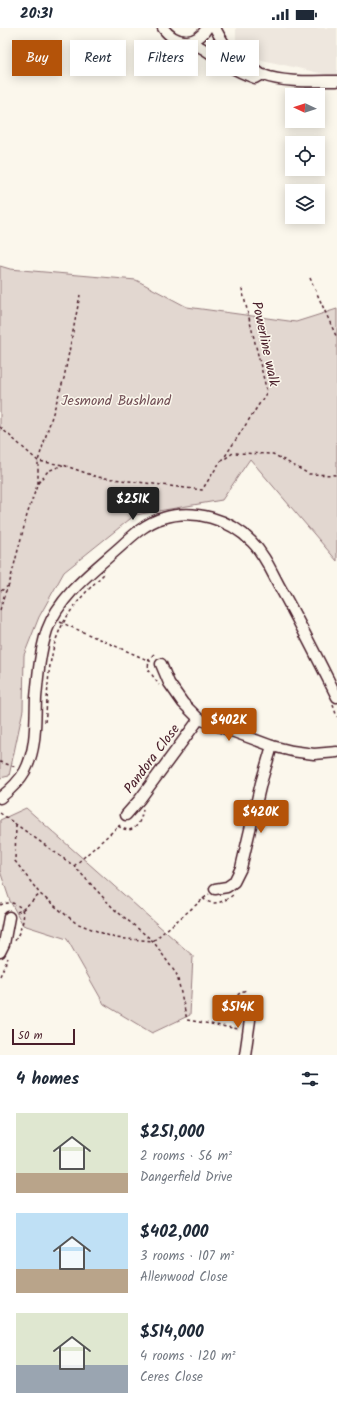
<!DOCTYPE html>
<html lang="en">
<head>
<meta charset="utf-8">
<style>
	body { margin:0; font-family:Kalam,sans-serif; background:#f2f2f3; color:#1f2937; height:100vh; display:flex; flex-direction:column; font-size:15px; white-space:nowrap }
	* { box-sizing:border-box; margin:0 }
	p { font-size:13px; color:#747a83 }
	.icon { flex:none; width:22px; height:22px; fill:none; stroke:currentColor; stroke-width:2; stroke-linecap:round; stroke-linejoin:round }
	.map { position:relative; height:1027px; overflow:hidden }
	.sheet { display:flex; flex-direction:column; background:#fff; flex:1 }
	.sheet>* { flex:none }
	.top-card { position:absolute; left:12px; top:12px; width:313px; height:36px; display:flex; gap:8px }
	.needle { width:26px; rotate:274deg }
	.tools { position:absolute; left:285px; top:60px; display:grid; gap:8px }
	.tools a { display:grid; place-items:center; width:40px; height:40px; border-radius:0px; background:#fff; box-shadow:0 2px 10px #0003; font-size:20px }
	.scale { position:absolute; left:12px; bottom:10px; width:63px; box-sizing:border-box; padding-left:4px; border:2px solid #4a1f2b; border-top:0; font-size:11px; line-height:14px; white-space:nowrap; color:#4a1f2b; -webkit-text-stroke:3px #fbf7ec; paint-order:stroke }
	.price { position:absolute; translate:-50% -34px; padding:0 9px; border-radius:4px; background:#b45309; color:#fff; font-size:13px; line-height:26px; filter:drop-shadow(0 1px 2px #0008) }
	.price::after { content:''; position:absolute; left:50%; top:24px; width:12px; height:9px; margin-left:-6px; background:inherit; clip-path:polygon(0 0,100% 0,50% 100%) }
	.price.on { background:#222; color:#fff }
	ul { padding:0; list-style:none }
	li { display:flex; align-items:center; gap:12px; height:100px; padding:0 16px }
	li span { display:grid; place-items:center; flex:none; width:112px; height:80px; border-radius:0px; color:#555 }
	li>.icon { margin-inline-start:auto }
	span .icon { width:48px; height:48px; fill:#fffc; stroke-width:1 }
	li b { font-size:17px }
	h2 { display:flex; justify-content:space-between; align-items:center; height:48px; padding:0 16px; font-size:17px }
	.tag { padding:0 14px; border-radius:0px; background:#fff; box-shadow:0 2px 10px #0003; font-size:14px; line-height:36px }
	.tag.on { background:#b45309; color:#fff }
	.status { display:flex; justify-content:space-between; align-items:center; height:28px; padding:0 20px; background:#fff; direction:ltr }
	.status svg { height:11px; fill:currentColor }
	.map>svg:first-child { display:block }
	.built { fill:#eee7de }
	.green { fill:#e2d7d0; stroke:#967b7e }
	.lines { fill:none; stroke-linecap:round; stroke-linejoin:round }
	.street-casing { stroke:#4a1f2b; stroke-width:13 }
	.path { stroke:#4a1f2b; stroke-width:1.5; stroke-dasharray:3 3; stroke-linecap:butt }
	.street { stroke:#fbf7ec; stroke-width:10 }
	.labels { text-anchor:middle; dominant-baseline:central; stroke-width:3; stroke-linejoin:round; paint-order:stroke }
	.street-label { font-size:14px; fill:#4a1f2b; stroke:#fbf7ec }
	.park-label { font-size:14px; fill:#704d54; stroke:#fbf7ec }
</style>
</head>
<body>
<div class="status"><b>20:31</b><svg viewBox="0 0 49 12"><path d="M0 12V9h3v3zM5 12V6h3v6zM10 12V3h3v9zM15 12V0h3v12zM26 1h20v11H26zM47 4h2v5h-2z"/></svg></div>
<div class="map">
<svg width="337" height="1027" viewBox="0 0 337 1027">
	<rect width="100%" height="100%" fill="#fbf7ec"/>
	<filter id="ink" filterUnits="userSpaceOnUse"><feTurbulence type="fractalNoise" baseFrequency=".025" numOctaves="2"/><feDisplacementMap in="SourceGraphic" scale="8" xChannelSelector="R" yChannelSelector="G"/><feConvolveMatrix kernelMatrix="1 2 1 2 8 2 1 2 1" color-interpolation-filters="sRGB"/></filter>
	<g filter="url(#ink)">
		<!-- built -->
		<path class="built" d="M236,0H337V49L249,29L236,17Z"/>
		<!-- green -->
		<g class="green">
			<path d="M0,238L10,241L136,252L187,279L296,294L337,281V533L250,431L222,472L135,487L64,544L39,589L24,627L23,682L9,748L0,750Z"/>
			<path d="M26,780L193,928L190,987L152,1005L104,976L67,911L23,897L10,873L0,843V792Z"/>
		</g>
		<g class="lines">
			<!-- street casing -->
			<g class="street-casing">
				<g id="street">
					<path d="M163,0C175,16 195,19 207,0"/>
					<path d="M215,0C227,23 233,28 255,42C258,43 259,46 263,47C284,55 314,53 337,53"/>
					<path d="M184,13C203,17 215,30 231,39C239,44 247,47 255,50L260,47"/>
					<path d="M161,636L169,655L183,675L199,691L272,718L292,723L314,726L337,724"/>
					<path d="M0,770C10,762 19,754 25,743C37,720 35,694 36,670C38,647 40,624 47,602C60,567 93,543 120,519C133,507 146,495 163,490C194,480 230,491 252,514C265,527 272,545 281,561C301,597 319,633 337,669"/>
					<path d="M126,787L140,771L199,691"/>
					<path d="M215,861L227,859L234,854L241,840L261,755L272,718"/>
					<path d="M0,924L4,916L9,889"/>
					<path d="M245,1027L250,992L248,976"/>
				</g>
			</g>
			<!-- path -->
			<g class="path">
				<path d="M310,250L337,310"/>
				<path d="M0,399L38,433L63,437L97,449L202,462L220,434L233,425L273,426L309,446L337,447"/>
				<path d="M222,433L267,364L242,261"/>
				<path d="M38,455L48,443L63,437"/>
				<path d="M1,563L8,558"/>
				<path d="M0,582L5,565L9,557L27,487L38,455V433L64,350L80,267"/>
				<path d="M60,594L152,634"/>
				<path d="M154,626L149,631L148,641L159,657"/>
				<path d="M333,677L337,689"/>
				<path d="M45,694C48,672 47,648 52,627C58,593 80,569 104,546"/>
				<path d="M0,734L16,739"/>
				<path d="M0,785L74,838L114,881L153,913L177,947L187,992L239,1001"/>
				<path d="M16,797L15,833L40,866L76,895L115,910L153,913L209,866"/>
				<path d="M118,798C134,808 140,796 143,782"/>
				<path d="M74,838L120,797"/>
				<path d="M203,870C212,880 227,873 235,865"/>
				<path d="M0,877C5,875 10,874 15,876C32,883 19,904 14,915"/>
				<path d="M17,884L22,882L40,866"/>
				<path d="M0,948L8,930"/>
				<path d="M240,988C238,985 235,982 234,979C231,971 240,963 247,962"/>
			</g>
			<!-- street -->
			<use href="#street" class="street"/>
		</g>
	</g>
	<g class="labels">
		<!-- street labels -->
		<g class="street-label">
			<text transform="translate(265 316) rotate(78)">Powerline walk</text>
			<text transform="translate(152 731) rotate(-53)">Pandora Close</text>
		</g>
		<!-- park labels -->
		<g class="park-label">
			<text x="116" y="373">Jesmond Bushland</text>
		</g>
	</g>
</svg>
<div class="tools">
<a><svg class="needle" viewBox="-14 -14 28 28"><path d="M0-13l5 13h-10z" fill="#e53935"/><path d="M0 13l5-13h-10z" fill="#747a83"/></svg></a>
<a><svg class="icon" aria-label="locate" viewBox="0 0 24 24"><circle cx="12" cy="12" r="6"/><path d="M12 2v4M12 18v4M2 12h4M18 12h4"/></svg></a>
<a><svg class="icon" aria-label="layers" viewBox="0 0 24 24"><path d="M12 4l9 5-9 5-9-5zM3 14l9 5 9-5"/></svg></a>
</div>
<div class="scale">50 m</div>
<b class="price on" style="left:133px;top:493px">$251K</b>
<b class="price" style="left:229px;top:714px">$402K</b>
<b class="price" style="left:261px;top:806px">$420K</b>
<b class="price" style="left:238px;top:1001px">$514K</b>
<div class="top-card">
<a class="tag on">Buy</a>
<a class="tag">Rent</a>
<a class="tag">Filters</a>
<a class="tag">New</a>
</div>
</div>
<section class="sheet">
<h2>4 homes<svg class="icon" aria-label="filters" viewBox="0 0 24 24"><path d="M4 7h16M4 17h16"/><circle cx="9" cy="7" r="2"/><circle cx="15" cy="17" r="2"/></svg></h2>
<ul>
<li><span style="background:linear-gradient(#dfe7d0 75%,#b9a48a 0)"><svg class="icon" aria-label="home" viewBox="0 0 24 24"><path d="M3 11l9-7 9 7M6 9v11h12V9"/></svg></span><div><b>$251,000</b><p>2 rooms · 56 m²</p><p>Dangerfield Drive</p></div></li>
<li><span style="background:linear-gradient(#bfe0f5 70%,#b9a48a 0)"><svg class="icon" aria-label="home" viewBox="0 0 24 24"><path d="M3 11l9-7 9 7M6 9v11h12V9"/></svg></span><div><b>$402,000</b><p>3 rooms · 107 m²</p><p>Allenwood Close</p></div></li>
<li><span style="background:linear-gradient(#dfe7d0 65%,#9aa5b1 0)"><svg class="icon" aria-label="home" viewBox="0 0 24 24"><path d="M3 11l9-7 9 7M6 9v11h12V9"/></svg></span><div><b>$514,000</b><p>4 rooms · 120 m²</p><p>Ceres Close</p></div></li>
</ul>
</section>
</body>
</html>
